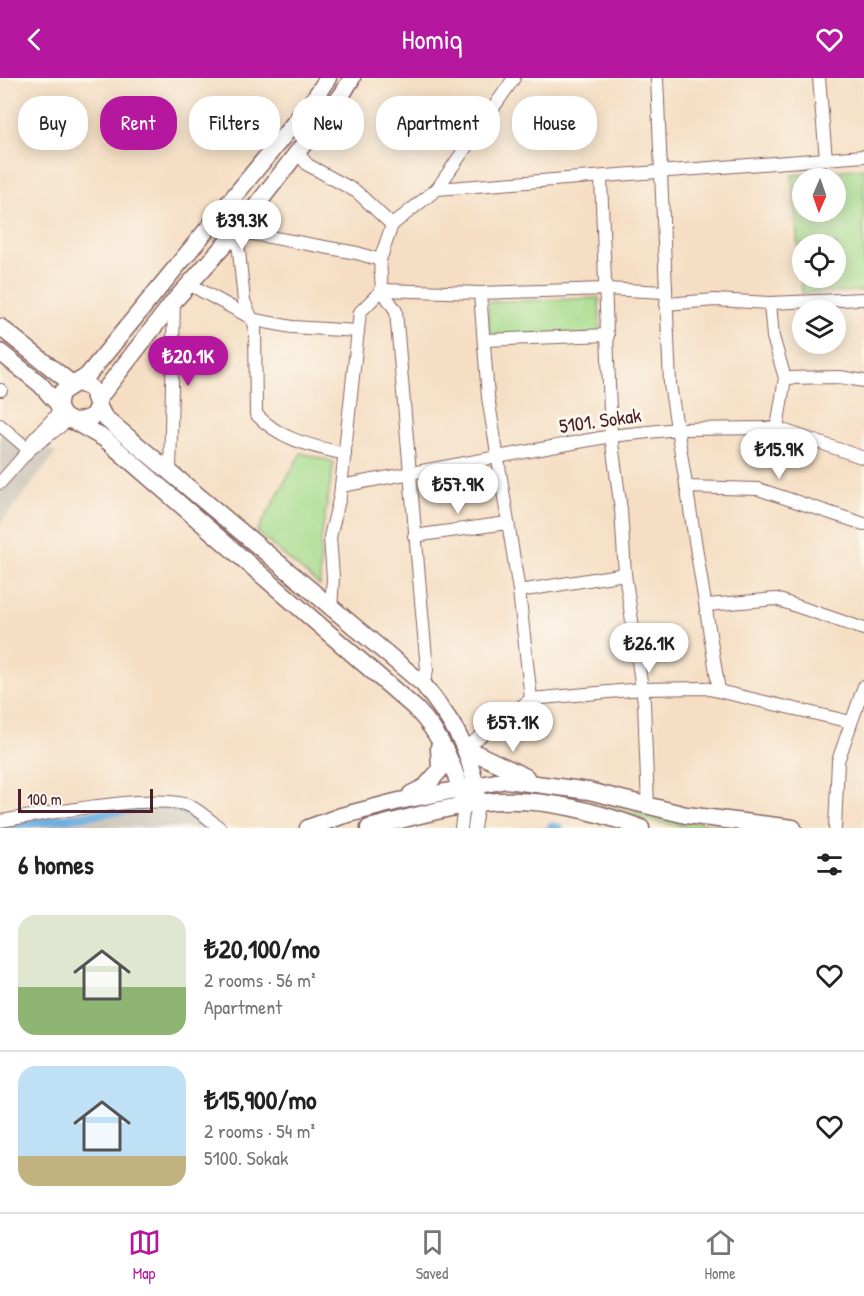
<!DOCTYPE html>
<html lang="en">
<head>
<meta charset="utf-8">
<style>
	body { margin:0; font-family:"Patrick Hand",sans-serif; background:#f2f2f2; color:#222; height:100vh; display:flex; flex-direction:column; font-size:22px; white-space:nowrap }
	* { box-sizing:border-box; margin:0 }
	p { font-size:20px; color:#767676 }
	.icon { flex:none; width:33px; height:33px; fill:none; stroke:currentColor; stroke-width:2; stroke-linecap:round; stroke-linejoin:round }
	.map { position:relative; height:750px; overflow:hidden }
	.details { display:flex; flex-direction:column; background:#fff; flex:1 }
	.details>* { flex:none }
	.guide { position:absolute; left:18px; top:18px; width:828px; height:54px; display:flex; gap:12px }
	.needle { width:39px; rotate:182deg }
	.controls { position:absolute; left:792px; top:90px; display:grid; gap:12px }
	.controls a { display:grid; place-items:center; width:54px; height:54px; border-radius:50%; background:#fff; box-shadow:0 3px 15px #0003; font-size:30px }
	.scale { position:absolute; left:18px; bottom:15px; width:135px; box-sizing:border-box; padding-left:6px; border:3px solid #4a1f2b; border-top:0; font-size:16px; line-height:21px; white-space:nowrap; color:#4a1f2b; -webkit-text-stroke:4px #fbf7ec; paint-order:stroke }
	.price { position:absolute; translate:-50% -51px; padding:0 14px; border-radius:21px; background:#fff; color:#222; font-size:20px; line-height:39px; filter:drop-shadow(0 2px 3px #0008) }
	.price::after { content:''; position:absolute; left:50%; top:36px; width:18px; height:14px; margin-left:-9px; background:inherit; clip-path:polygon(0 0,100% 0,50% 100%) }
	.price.current { background:#b5179e; color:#fff }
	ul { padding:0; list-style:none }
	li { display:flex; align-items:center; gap:18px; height:150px; padding:0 18px }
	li+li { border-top:2px solid #e0e0e0 }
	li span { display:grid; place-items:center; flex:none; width:168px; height:120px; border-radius:18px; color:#555 }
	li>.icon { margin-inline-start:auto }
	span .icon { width:72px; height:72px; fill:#fffc; stroke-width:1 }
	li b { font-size:26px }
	h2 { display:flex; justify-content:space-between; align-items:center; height:72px; padding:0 18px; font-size:26px }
	.tag { padding:0 21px; border-radius:24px; background:#fff; box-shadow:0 3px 15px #0003; font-size:21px; line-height:54px }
	.tag.current { background:#b5179e; color:#fff }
	header { display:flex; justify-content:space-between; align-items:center; height:78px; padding:0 18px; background:#b5179e; color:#fff; font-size:27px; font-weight:600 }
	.menu { display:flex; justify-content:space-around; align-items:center; height:84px; border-top:2px solid #e0e0e0; background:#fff; font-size:16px; color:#767676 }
	.menu a { display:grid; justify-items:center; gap:3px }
	.menu .current { color:#b5179e }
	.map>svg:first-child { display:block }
	.industrial { fill:#cbc3b8 }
	.green { fill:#a6dc8d; stroke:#787e5c; stroke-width:1.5; fill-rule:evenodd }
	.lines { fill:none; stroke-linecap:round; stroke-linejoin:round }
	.canal { stroke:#6aaee0; stroke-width:9 }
	.minor-casing { stroke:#866260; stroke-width:14 }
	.major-casing { stroke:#866260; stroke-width:19 }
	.minor { stroke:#fff; stroke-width:12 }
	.major { stroke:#fff; stroke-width:16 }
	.labels { text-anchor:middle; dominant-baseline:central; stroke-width:6; stroke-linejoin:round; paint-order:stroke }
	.street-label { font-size:20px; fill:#4a1f2b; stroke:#fbf7ec }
</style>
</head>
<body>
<header><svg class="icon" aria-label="back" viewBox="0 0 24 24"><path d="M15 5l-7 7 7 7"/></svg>Homiq<svg class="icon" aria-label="heart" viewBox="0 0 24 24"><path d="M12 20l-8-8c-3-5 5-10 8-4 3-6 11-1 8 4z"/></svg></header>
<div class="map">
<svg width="864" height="750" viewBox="0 0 864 750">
	<rect width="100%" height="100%" fill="#fbf7ec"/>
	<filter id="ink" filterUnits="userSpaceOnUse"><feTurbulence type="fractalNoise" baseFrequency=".0167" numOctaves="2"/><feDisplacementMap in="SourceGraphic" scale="12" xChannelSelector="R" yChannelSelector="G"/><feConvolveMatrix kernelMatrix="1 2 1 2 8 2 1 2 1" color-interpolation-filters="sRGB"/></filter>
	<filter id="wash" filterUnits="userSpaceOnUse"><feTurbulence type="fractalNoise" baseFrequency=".008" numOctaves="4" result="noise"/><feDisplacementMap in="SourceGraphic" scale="24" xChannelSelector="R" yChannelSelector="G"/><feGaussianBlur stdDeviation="1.35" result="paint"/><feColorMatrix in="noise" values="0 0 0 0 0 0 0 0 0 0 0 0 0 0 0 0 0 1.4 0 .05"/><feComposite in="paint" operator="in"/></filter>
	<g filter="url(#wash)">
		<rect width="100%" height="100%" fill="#f5dec3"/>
		<!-- industrial -->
		<g class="industrial">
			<path d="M0,347L56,375L0,446Z"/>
			<path d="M148,728L184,731L208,750H0V745Z"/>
		</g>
		<!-- green -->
		<g class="green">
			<path d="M864,90V213L802,215L792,97ZM836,100V134H802V100ZM836,166V200H802V166Z"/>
			<path d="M599,220L600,256L489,259L488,224Z"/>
			<path d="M301,375L334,384L321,461L320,508L257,454Z"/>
			<path d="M601,729L738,750H691L600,734Z"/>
		</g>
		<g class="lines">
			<!-- canal -->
			<g class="canal">
				<path d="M176,730L185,732L209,750"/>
				<path d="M0,749L141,730"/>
				<path d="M551,749L559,750"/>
			</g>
		</g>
	</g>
	<g filter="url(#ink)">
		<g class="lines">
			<!-- minor casing -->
			<g class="minor-casing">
				<g id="minor">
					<path d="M657,0L670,306L719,613"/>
					<path d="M819,0L826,81"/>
					<path d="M296,73L308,87L357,114L392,147"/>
					<path d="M601,100L611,358L621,432L625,496L644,624L648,729"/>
					<path d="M437,111L514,0"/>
					<path d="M189,206L255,242L292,249L358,253"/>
					<path d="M382,212L396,233L427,592L423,606"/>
					<path d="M382,212L480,215L606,211L665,214"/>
					<path d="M480,215L488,319L519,513L531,621"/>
					<path d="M770,225L773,259L785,300L777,350"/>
					<path d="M666,226L715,222L770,225L864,221"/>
					<path d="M484,262L608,257"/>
					<path d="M785,300L840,299L864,303"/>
					<path d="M0,312H1"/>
					<path d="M0,347L29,372"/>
					<path d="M31,368L33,362L60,333"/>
					<path d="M345,376C312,368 280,362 256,336L255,248L244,223L237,153L357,175L380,182"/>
					<path d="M170,394L174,223"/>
					<path d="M0,405L29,372L69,342"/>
					<path d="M341,408L611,358L677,351L777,350L864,380"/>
					<path d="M686,409L758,411L864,446"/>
					<path d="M414,458L507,445"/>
					<path d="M519,513L625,496"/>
					<path d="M707,527L776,521L864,551"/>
					<path d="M331,532L333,499L330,459L340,418L360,234L382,212L380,182L392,147L437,111L864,78"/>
					<path d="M465,670L531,621L642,611L705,610L851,644"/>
					<path d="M0,743C40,737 156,714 190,728C200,733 211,743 220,750"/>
					<path d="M461,750L464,728"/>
					<path d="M474,750L478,725"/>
					<path d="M835,750L838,683L864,608"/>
				</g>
			</g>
			<!-- major casing -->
			<g class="major-casing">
				<g id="major">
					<path d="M0,249L72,306"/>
					<path d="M0,274L40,306L58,326"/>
					<path d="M79,305L91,310L98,327L92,339L75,344C60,340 55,328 62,314L87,298L313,22L328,0"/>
					<path d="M98,321L174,223L237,153L343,15L352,0"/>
					<path d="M98,327L104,339L423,606C456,649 471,670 478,725"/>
					<path d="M75,344L105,361L415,630C441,656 457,692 464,728"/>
					<path d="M465,670L526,699"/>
					<path d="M411,716L425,709L440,692L439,669"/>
					<path d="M308,750L341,738L399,723L506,702L589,713L686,737L793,750"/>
					<path d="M369,750C405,741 441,730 478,725C533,717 590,731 641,750"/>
				</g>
			</g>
			<!-- minor -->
			<use href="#minor" class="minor"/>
			<!-- major -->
			<use href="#major" class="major"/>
		</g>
	</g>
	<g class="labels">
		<!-- street labels -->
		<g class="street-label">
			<text transform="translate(600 342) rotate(-8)">5101. Sokak</text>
		</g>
	</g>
</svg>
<div class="controls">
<a><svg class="needle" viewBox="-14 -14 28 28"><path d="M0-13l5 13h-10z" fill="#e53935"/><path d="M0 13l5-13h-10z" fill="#767676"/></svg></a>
<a><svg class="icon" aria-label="locate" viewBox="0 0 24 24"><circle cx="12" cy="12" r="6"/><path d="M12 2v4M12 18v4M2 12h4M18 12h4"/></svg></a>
<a><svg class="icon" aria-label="layers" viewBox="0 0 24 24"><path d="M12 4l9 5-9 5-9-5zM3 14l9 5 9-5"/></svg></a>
</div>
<div class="scale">100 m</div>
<b class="price" style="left:242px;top:173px">₺39.3K</b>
<b class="price current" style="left:188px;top:309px">₺20.1K</b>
<b class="price" style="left:779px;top:402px">₺15.9K</b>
<b class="price" style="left:458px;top:437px">₺57.9K</b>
<b class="price" style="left:649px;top:596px">₺26.1K</b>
<b class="price" style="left:513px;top:675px">₺57.1K</b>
<div class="guide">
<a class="tag">Buy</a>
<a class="tag current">Rent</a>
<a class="tag">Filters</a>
<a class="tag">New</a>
<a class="tag">Apartment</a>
<a class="tag">House</a>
</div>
</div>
<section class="details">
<h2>6 homes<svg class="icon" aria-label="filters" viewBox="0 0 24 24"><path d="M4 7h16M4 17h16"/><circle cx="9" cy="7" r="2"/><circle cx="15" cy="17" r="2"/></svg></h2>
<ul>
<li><span style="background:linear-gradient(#dfe7d0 60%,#8fb573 0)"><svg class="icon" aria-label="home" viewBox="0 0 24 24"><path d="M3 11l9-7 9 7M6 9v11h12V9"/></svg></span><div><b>₺20,100/mo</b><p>2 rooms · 56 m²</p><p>Apartment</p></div><svg class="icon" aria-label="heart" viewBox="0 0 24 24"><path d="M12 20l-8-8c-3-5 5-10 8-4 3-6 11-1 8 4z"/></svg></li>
<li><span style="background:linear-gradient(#bfe0f5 75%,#c2b280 0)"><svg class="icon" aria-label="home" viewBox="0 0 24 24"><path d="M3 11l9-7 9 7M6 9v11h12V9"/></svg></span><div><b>₺15,900/mo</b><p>2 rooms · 54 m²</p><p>5100. Sokak</p></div><svg class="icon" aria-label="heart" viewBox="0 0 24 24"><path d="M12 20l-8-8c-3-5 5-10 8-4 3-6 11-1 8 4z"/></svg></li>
</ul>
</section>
<nav class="menu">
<a class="current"><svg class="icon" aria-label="map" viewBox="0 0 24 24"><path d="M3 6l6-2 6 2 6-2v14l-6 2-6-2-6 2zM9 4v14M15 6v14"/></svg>Map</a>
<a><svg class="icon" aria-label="saved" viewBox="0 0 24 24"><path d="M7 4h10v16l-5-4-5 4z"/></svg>Saved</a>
<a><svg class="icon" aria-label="home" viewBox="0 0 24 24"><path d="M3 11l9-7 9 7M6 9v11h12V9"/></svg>Home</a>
</nav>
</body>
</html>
